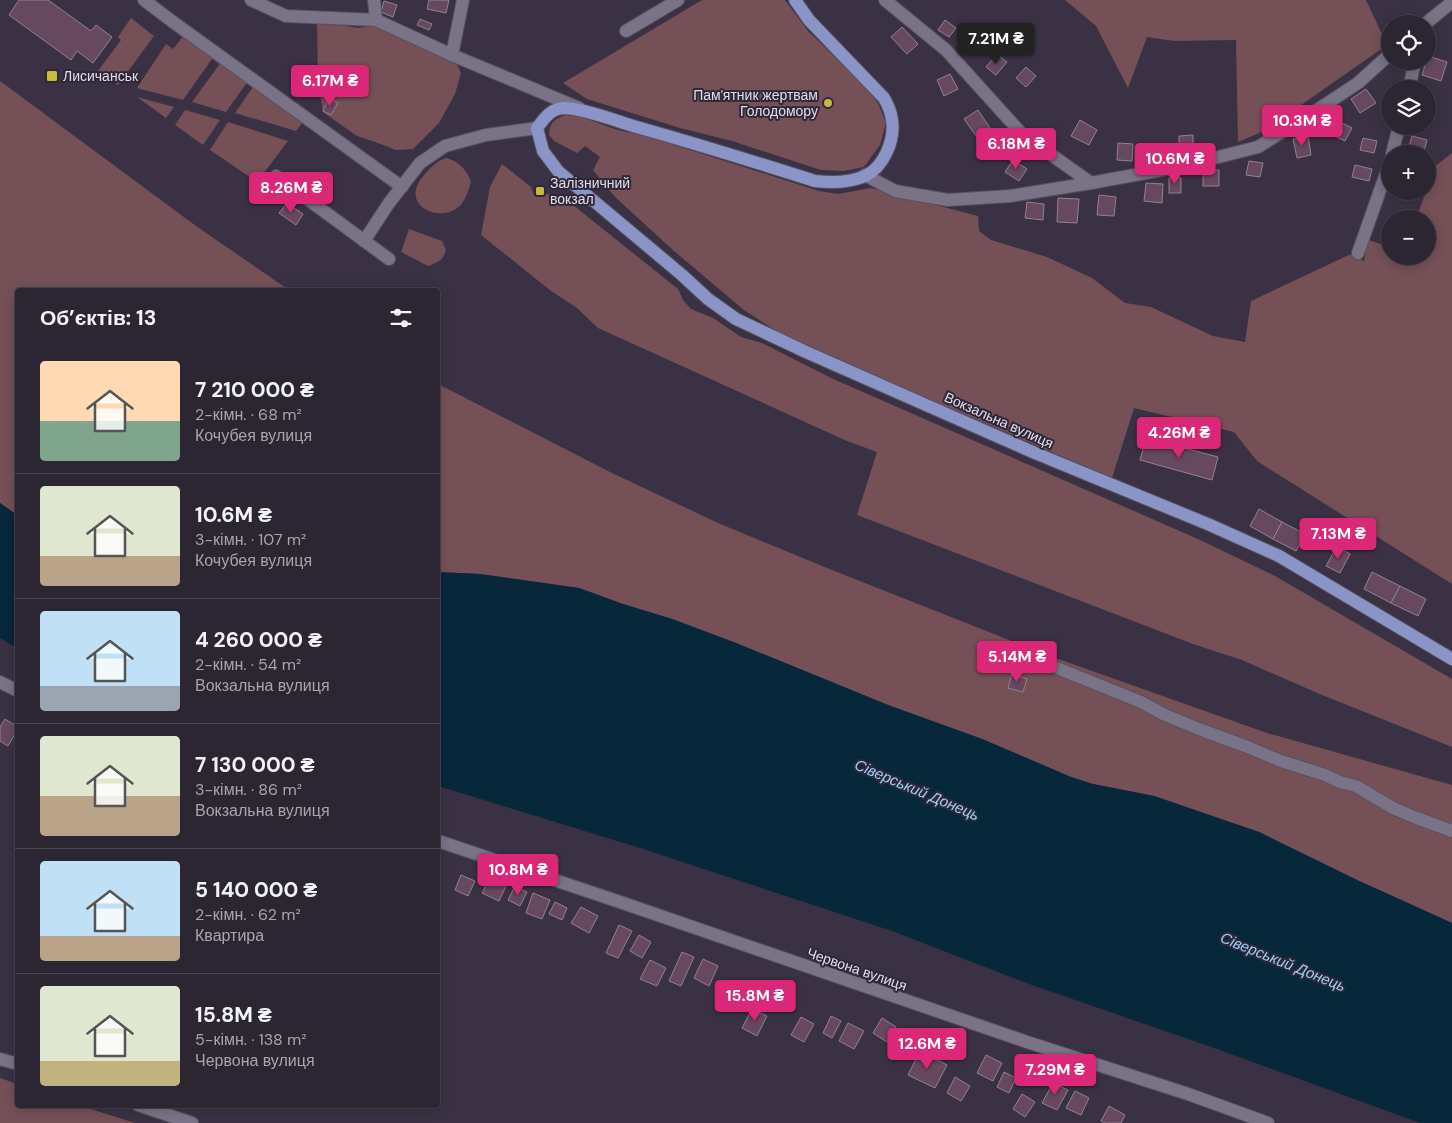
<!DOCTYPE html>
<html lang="uk">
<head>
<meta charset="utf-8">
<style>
	body { margin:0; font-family:"DM Sans",sans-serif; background:#38323f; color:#f1f3f6; height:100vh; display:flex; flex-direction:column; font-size:19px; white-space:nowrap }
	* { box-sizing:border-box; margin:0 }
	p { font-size:16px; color:#a6a5ac }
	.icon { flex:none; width:28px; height:28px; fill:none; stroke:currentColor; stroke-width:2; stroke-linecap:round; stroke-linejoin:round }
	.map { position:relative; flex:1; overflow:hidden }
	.sheet { position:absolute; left:15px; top:288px; width:425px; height:820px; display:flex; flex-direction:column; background:#2c2633; border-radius:5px; box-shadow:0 2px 12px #0003,0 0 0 1px #48434e }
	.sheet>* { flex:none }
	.buttons { position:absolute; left:1381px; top:15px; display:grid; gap:10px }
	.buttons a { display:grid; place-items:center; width:55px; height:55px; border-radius:50%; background:#2c2633; box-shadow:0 2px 12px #0003,0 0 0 1px #48434e; font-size:25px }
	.price { position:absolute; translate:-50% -42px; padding:0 11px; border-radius:5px; background:#db2777; color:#fff; font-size:16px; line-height:32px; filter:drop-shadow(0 1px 2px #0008) }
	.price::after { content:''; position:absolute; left:50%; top:30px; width:15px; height:11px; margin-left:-8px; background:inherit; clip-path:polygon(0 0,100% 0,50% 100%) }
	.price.selected { background:#222; color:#fff }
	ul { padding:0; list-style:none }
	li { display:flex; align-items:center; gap:15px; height:125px; padding:0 25px }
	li+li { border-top:1px solid #48434e }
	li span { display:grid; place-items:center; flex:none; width:140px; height:100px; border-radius:5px; color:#555 }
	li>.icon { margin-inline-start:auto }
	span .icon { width:60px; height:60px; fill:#fffc; stroke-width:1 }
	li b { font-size:21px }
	h2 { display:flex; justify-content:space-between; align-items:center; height:60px; padding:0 25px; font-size:21px }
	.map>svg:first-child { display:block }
	.green { fill:#755057 }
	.water { fill:#07273a }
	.building { fill:#66495f; stroke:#94808f }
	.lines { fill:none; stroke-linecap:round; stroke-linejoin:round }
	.minor-casing { stroke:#57515f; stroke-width:14 }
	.major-casing { stroke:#57515f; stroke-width:14 }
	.minor { stroke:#7a7286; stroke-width:12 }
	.major { stroke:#8a94c7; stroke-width:12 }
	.poi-dot { fill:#c7bb3b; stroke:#30283a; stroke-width:2 }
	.labels { text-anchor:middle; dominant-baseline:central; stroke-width:4; stroke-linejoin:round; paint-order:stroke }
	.poi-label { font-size:14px; fill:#e1dde8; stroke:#30283a; text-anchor:start }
	.street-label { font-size:14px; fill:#e1dde8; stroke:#30283a }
	.water-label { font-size:15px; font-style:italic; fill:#97d0f8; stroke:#30283a }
</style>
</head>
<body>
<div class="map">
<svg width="1452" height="1123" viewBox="0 0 1452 1123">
	<rect width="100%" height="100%" fill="#3a3244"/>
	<!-- green -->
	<g class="green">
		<path d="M702,0H785L808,31L866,86L878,103L886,123L880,145L864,167L844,171L821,170L732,141L680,128L587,99L563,83Z"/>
		<path d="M1065,0H1366L1387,45L1264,131L1238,142L1236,40L1174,41L1147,37L1128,88L1096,26Z"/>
		<path d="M131,18L154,36L118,85L98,71L121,40L118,37Z"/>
		<path d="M317,21L358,28L376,25L457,64L461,73L455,94L439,123L413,149L396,150L378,143L357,136L323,112L318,79Z"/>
		<path d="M184,35L214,56L183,100L137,88L166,44L173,49Z"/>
		<path d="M222,61L248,81L226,112L192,102Z"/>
		<path d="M0,81L196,226L289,290H18L17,515L0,503Z"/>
		<path d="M255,84L305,119L296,131L235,113Z"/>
		<path d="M137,97L174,107L166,118Z"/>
		<path d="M185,110L220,120L203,145L175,125Z"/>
		<path d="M565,115C583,115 598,124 615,129C624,132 634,133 643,135L819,191L838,194L871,188L978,216L979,231L991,240L1047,257L1092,278L1125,303L1151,307L1213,336L1245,342L1251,301L1351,254L1364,261L1368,240L1390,247V256H1428V219H1416L1426,191H1428V186L1434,167L1452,153V584L1257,461L1234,432L1134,408L1112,478L852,366L778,332L744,310L674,251L615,197L593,170L600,157L585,146L577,153L554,141L549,135C550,122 554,120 565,115Z"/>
		<path d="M228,122L288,141L257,182L210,150Z"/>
		<path d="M446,158C459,161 467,170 471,182C468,192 465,203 456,209C435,222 398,203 425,174C431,167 437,161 446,158Z"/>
		<path d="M502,164L531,187L534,195L553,194L559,201L573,205L678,289L683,300L691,309L713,318L741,337L762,343L831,378L1200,540L1275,576L1452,679V747L1322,695L1242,660L1193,644L857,515L877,452L847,441L598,328L577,308L551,291L481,235L490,187Z"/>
		<path d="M409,229L442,241L446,250C443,260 439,262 428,266L401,252Z"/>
		<path d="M438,384L610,472L718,523L832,570L1047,655L1267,733L1452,785V923L1357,880L1259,832L1154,796L1093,784L1071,777L982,739L888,705L736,643L672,619L620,603L579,588L480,574L438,572Z"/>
		<path d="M0,1078L17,1084L18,1105H78L135,1123H0Z"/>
	</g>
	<!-- water -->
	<g class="water">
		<path d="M0,503L17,515V648L0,638Z"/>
		<path d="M438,572L480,574L579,588L620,603L672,619L736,643L888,705L982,739L1071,777L1093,784L1154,796L1259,832L1357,880L1452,923V1123H1420L1220,1050L1029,984L892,931L640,848L438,786Z"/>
	</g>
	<!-- building -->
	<g class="building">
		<path d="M19,0H48L91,31L96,25L112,37L93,63L77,51L71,60L9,15Z"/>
		<path d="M429,0H449L446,13L427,9Z"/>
		<path d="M384,1L397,5L393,17L381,12Z"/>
		<path d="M420,19L432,24L429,30L417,25Z"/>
		<path d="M945,20L956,28L949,37L938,30Z"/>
		<path d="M902,27L918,44L907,54L891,37Z"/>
		<path d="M966,34L976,44L969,52L959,42Z"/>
		<path d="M997,54L1007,62L996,75L986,67Z"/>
		<path d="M1428,56L1447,62L1441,81L1422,75Z"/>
		<path d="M1026,67L1036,76L1026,87L1016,78Z"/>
		<path d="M950,74L958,89L944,96L937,80Z"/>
		<path d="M1366,89L1376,103L1360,113L1351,99Z"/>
		<path d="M329,99L338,103L331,115L323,111Z"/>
		<path d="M978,110L990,128L977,137L964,119Z"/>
		<path d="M1080,120L1097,130L1089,145L1071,136Z"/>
		<path d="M1338,121L1352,128L1345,141L1331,134Z"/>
		<path d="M1193,135V146L1179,147V136Z"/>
		<path d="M1308,136L1311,155L1297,158L1293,139Z"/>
		<path d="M1412,136L1427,140L1424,151L1409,147Z"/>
		<path d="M1363,138L1377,141L1374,153L1360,150Z"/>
		<path d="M1118,143L1133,144L1132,161L1117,160Z"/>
		<path d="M1013,160L1027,169L1019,181L1005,172Z"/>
		<path d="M1249,161L1263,163L1260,177L1246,175Z"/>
		<path d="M1355,165L1372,169L1369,181L1352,177Z"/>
		<path d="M1219,170V186H1203V171Z"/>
		<rect x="1169" y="178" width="12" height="15"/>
		<path d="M1146,183L1163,184L1162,203L1144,201Z"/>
		<path d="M1099,195L1116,197L1114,216L1097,215Z"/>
		<path d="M1058,198L1079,199L1077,223L1057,222Z"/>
		<path d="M1027,202L1044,204L1043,220L1025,218Z"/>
		<path d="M287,203L303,214L296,225L279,213Z"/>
		<path d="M1146,438L1218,457L1212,480L1140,460Z"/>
		<path d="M1259,509L1282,522L1273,539L1250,526Z"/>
		<path d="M1282,522L1305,534L1296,551L1273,539Z"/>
		<path d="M1337,546L1350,554L1340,573L1326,566Z"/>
		<path d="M1372,572L1400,586L1391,603L1364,589Z"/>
		<path d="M1400,586L1426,599L1418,616L1391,603Z"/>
		<path d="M1012,674L1027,679L1023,692L1008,688Z"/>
		<path d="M5,719L18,727V729L8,746L0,741V727Z"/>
		<path d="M461,875L475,881L468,896L455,890Z"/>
		<path d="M491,876L507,884L499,901L482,893Z"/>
		<path d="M515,886L527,892L520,906L508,900Z"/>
		<path d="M533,893L550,900L542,919L526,913Z"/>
		<path d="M555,902L567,908L562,920L549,914Z"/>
		<path d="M581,907L598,916L589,933L571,923Z"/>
		<path d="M619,925L632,931L618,958L606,953Z"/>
		<path d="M639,935L651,942L642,958L630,951Z"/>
		<path d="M682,952L694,957L681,986L669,981Z"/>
		<path d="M703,959L718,966L709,986L694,978Z"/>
		<path d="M650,960L666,968L657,986L640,979Z"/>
		<path d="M733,985L744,990L733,1011L722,1005Z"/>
		<path d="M752,1009L767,1016L757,1036L742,1028Z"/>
		<path d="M831,1016L841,1021L832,1038L823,1033Z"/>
		<path d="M801,1017L814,1024L804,1042L791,1035Z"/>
		<path d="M882,1018L896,1027L887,1042L873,1033Z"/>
		<path d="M848,1023L864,1031L854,1049L839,1041Z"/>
		<path d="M920,1051L947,1065L935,1088L908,1075Z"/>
		<path d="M986,1055L1002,1063L993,1081L977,1073Z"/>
		<path d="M1004,1072L1016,1078L1009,1093L997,1087Z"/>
		<path d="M955,1077L970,1086L961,1101L947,1093Z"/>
		<path d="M1053,1083L1068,1090L1057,1110L1042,1103Z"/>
		<path d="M1075,1091L1089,1098L1081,1115L1066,1108Z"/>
		<path d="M1022,1094L1035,1102L1025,1117L1013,1109Z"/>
		<path d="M1109,1106L1125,1115L1121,1123H1105L1101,1121Z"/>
	</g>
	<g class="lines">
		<!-- minor casing -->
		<g class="minor-casing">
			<g id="minor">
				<path d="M144,0L173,22L402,187"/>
				<path d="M251,0L286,16L376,20L452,55L579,108"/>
				<path d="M374,0L376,20"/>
				<path d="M885,0L946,50L1022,134L1091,183"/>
				<path d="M1425,24L1452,2"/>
				<path d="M626,31L678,0"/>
				<path d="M452,55L463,0"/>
				<path d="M1409,89L1415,61"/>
				<path d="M1392,154L1399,126"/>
				<path d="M865,175L895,191L948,200L1010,196L1091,183L1183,166L1258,147L1320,108L1358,83L1390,54"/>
				<path d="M276,176L389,259"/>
				<path d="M364,241L389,203L420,163L445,146L486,135L537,128"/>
				<path d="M1358,253L1390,162"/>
				<path d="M1032,658L1141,702L1165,715L1204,731L1245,746L1281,761L1325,775L1340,782L1356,786L1393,808L1414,817L1452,831"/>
				<path d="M0,682L18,691"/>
				<path d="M438,841L620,902L1027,1042L1188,1094L1268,1123"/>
				<path d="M0,1059L18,1064"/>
				<path d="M138,1105L192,1123"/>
			</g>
		</g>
		<!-- major casing -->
		<g class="major-casing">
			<path id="major" d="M795,0L809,20L884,98C888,105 891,112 892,120C895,140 884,167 865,176C849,183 832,183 815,181C755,162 694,143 633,126C614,120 582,108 563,108C550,109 544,119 537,128L543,151L558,171L682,275L708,299L736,319L806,352L1035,453L1210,525L1279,556L1452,659"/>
		</g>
		<!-- minor -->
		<use href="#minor" class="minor"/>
		<!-- major -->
		<use href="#major" class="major"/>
	</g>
	<!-- markers -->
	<g class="poi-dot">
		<rect x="46" y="70" width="12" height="12" rx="2.5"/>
		<circle cx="828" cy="103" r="5"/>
		<rect x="535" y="186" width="10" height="10" rx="2.5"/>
	</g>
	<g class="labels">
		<!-- poi labels -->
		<g class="poi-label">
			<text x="63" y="76">Лисичанськ</text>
			<text x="818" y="95" text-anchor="end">Пам'ятник жертвам<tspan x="818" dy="16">Голодомору</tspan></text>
			<text x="550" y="183">Залізничний<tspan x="550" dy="16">вокзал</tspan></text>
		</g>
		<!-- street labels -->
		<g class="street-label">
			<text transform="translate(999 420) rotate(24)">Вокзальна вулиця</text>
			<text transform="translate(857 969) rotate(19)">Червона вулиця</text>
		</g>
		<!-- water labels -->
		<g class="water-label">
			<text transform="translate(917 790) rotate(23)">Сіверський Донець</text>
			<text transform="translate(1283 962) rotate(22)">Сіверський Донець</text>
		</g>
	</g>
</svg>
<div class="buttons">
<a><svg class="icon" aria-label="locate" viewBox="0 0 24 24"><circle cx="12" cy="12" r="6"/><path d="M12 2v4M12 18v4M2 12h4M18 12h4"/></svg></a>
<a><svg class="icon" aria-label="layers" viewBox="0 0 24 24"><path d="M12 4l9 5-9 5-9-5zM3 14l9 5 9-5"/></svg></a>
<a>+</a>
<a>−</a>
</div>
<b class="price selected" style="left:996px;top:65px">7.21M ₴</b>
<b class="price" style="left:330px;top:107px">6.17M ₴</b>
<b class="price" style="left:1302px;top:147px">10.3M ₴</b>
<b class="price" style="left:1016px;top:170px">6.18M ₴</b>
<b class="price" style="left:1175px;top:185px">10.6M ₴</b>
<b class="price" style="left:291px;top:214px">8.26M ₴</b>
<b class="price" style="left:1179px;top:459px">4.26M ₴</b>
<b class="price" style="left:1338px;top:560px">7.13M ₴</b>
<b class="price" style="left:1017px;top:683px">5.14M ₴</b>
<b class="price" style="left:518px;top:896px">10.8M ₴</b>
<b class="price" style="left:755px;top:1022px">15.8M ₴</b>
<b class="price" style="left:927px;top:1070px">12.6M ₴</b>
<b class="price" style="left:1055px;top:1096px">7.29M ₴</b>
<section class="sheet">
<h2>Об’єктів: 13<svg class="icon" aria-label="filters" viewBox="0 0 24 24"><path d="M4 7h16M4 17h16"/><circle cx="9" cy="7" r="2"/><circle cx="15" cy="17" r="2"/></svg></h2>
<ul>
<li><span style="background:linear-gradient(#ffd9b3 60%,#7fa58c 0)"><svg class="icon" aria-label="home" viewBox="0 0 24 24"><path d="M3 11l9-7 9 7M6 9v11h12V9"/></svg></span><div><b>7 210 000 ₴</b><p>2-кімн. · 68 m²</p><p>Кочубея вулиця</p></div></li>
<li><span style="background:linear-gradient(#dfe7d0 70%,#b9a48a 0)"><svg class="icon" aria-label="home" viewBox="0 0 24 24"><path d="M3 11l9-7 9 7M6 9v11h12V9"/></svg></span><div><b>10.6M ₴</b><p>3-кімн. · 107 m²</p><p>Кочубея вулиця</p></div></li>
<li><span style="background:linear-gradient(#bfe0f5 75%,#9aa5b1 0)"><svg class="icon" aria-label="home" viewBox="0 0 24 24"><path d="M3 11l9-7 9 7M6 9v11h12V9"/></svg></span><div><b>4 260 000 ₴</b><p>2-кімн. · 54 m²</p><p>Вокзальна вулиця</p></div></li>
<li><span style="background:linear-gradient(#dfe7d0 60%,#b9a48a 0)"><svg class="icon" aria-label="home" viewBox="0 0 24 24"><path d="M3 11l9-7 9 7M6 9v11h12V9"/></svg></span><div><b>7 130 000 ₴</b><p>3-кімн. · 86 m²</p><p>Вокзальна вулиця</p></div></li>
<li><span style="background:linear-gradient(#bfe0f5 75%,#b9a48a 0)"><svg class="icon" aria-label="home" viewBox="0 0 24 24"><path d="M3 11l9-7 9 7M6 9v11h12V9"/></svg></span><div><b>5 140 000 ₴</b><p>2-кімн. · 62 m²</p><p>Квартира</p></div></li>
<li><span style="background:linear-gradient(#dfe7d0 75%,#c2b280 0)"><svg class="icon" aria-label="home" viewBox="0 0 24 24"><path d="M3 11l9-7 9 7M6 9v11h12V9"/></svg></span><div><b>15.8M ₴</b><p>5-кімн. · 138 m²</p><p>Червона вулиця</p></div></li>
</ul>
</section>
</div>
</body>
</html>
